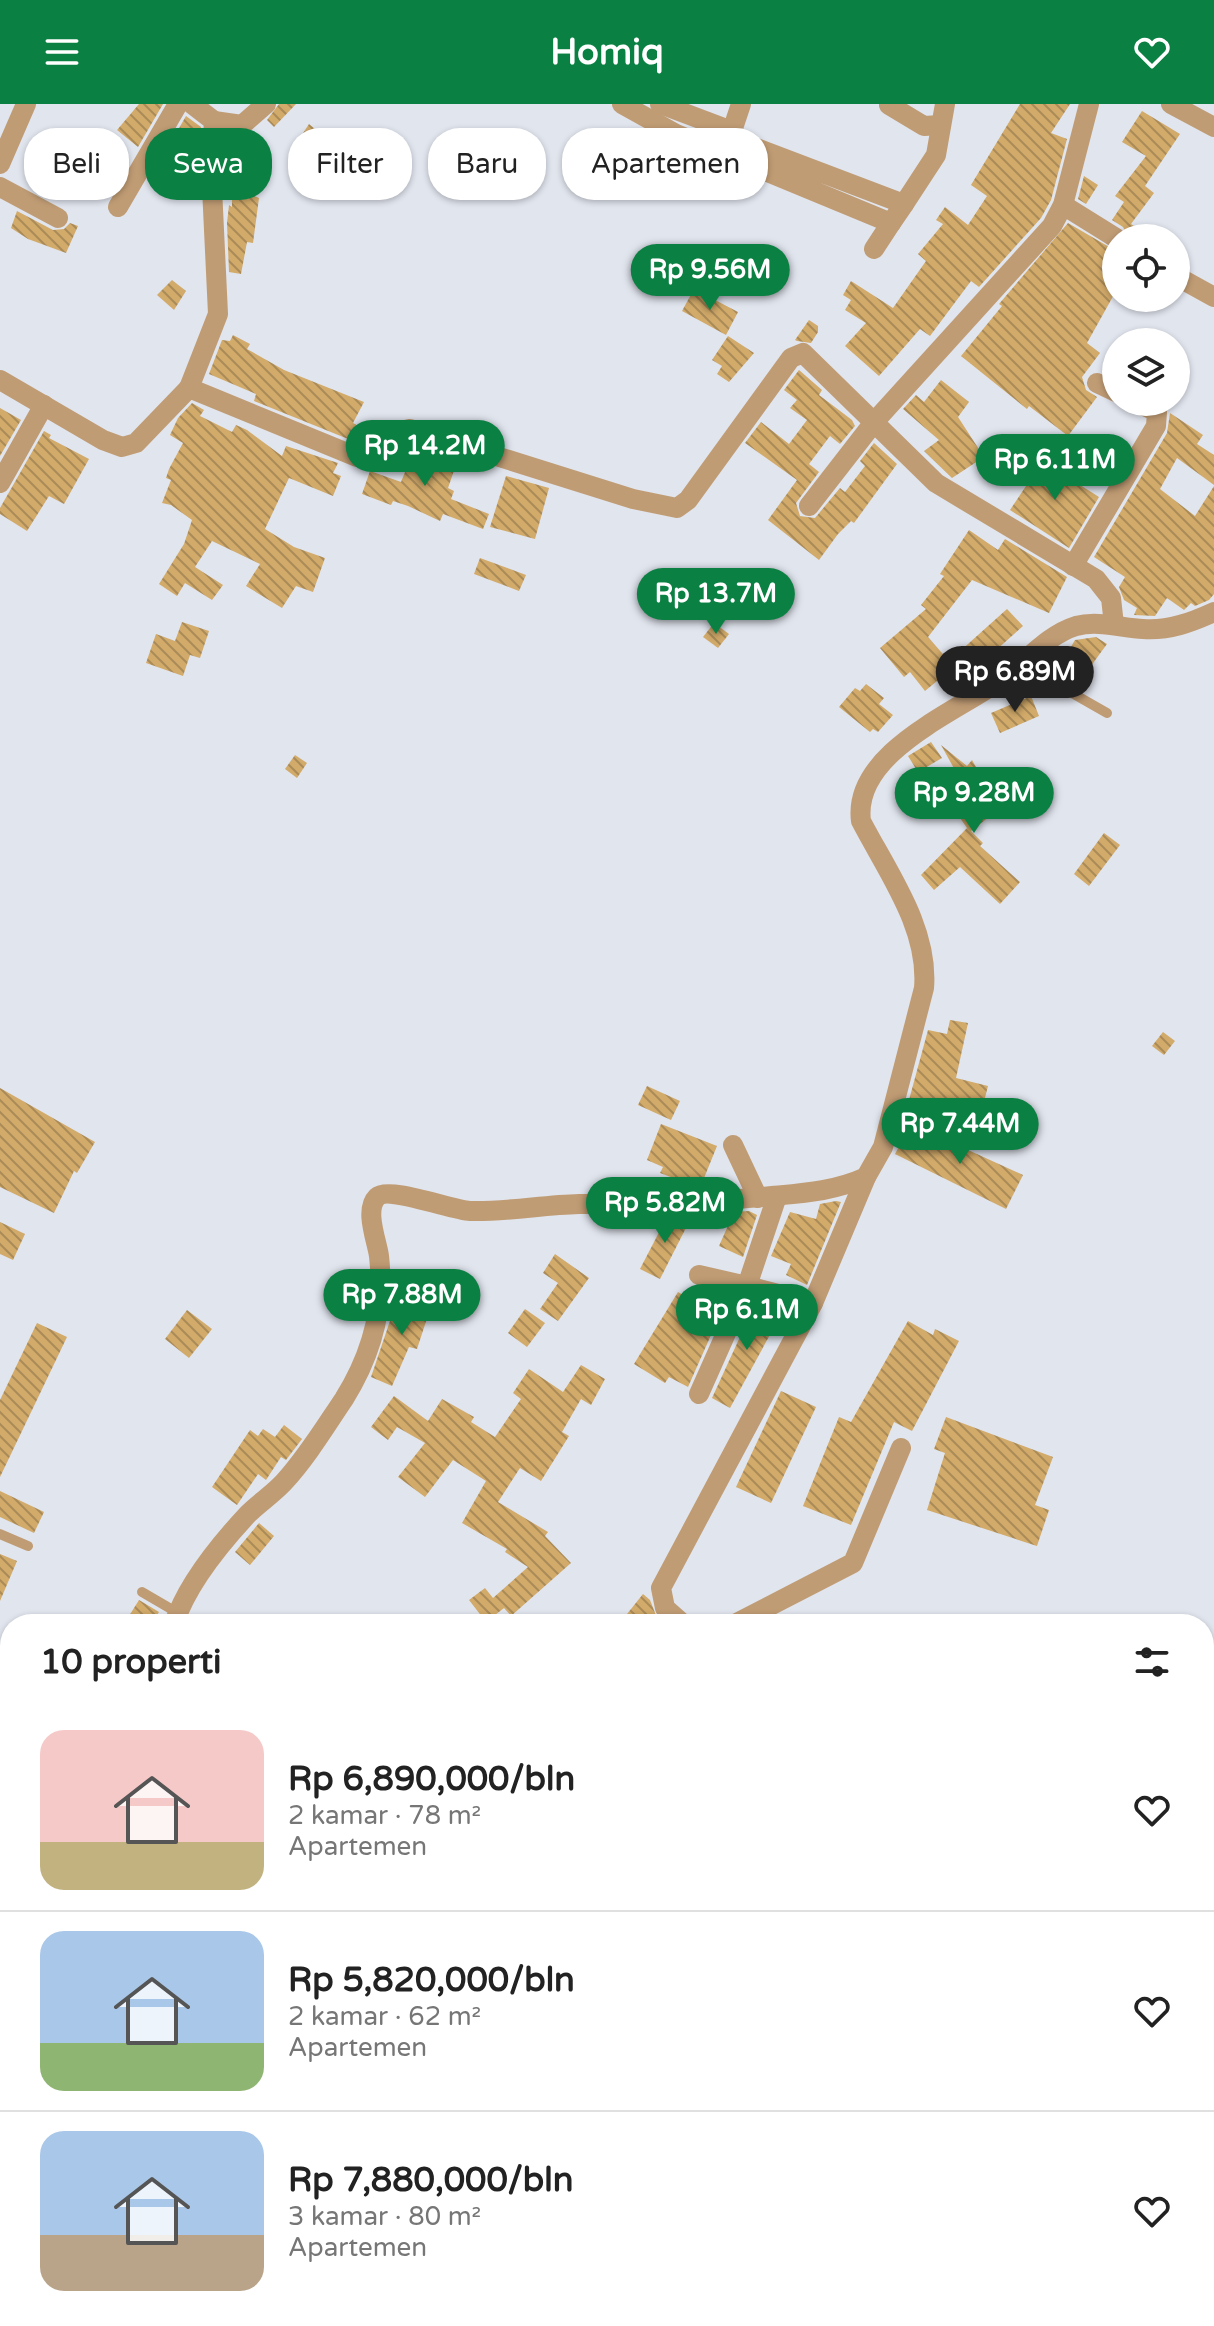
<!DOCTYPE html>
<html lang="id">
<head>
<meta charset="utf-8">
<style>
	body { margin:0; font-family:"Varela Round",sans-serif; background:#f6f6f6; color:#222; height:100vh; display:flex; flex-direction:column; font-size:30px; white-space:nowrap }
	* { box-sizing:border-box; margin:0 }
	p { font-size:26px; color:#767676 }
	.icon { flex:none; width:44px; height:44px; fill:none; stroke:currentColor; stroke-width:2; stroke-linecap:round; stroke-linejoin:round }
	.map { position:relative; flex:1; overflow:hidden }
	.panel { position:absolute; left:0px; top:1510px; width:1214px; height:712px; display:flex; flex-direction:column; background:#fff; border-radius:32px 32px 0 0; box-shadow:0 2px 6px #0004 }
	.panel>* { flex:none }
	.top-card { position:absolute; left:24px; top:24px; width:800px; height:72px; display:flex; gap:16px }
	.tools { position:absolute; left:1102px; top:120px; display:grid; gap:16px }
	.tools a { display:grid; place-items:center; width:88px; height:88px; border-radius:50%; background:#fff; box-shadow:0 2px 6px #0004; font-size:40px }
	.price { position:absolute; translate:-50% -68px; padding:0 18px; border-radius:28px; background:#0b8043; color:#fff; font-size:26px; line-height:52px; filter:drop-shadow(0 2px 4px #0008) }
	.price::after { content:''; position:absolute; left:50%; top:48px; width:24px; height:18px; margin-left:-12px; background:inherit; clip-path:polygon(0 0,100% 0,50% 100%) }
	.price.active { background:#222; color:#fff }
	ul { padding:0; list-style:none }
	li { display:flex; align-items:center; gap:24px; height:200px; padding:0 40px }
	li+li { border-top:2px solid #e0e0e0 }
	li span { display:grid; place-items:center; flex:none; width:224px; height:160px; border-radius:24px; color:#555 }
	li>.icon { margin-inline-start:auto }
	span .icon { width:96px; height:96px; fill:#fffc; stroke-width:1 }
	li b { font-size:34px }
	h2 { display:flex; justify-content:space-between; align-items:center; height:96px; padding:0 40px; font-size:34px }
	.tag { padding:0 28px; border-radius:32px; background:#fff; box-shadow:0 2px 6px #0004; font-size:28px; line-height:72px }
	.tag.active { background:#0b8043; color:#fff }
	header { display:flex; justify-content:space-between; align-items:center; height:104px; padding:0 40px; background:#0b8043; color:#fff; font-size:36px; font-weight:700 }
	.map>svg:first-child { display:block }
	.building { fill:url(#building-back-hatch) }
	.lines { fill:none; stroke-linecap:round; stroke-linejoin:round }
	.service { stroke:#c09c74; stroke-width:10 }
	.minor { stroke:#c09c74; stroke-width:20 }
</style>
</head>
<body>
<header><svg class="icon" aria-label="menu" viewBox="0 0 24 24"><path d="M4 6h16M4 12h16M4 18h16"/></svg>Homiq<svg class="icon" aria-label="heart" viewBox="0 0 24 24"><path d="M12 20l-8-8c-3-5 5-10 8-4 3-6 11-1 8 4z"/></svg></header>
<div class="map">
<svg width="1214" height="2222" viewBox="0 0 1214 2222">
	<defs>
		<pattern id="building-back-hatch" width="6" height="6" patternUnits="userSpaceOnUse" patternTransform="scale(2)"><rect width="6" height="6" fill="#d2aa6a"/><path d="M-1 5l2 2M0 0l6 6M5-1l2 2" fill="none" stroke="#aa8b58"/></pattern>
	</defs>
	<rect width="100%" height="100%" fill="#e1e5ee"/>
	<!-- building -->
	<g class="building">
		<path d="M139,0H163L138,43L117,26Z"/>
		<path d="M279,0H296L274,23L267,16Z"/>
		<path d="M1020,0H1070L1051,29L1067,35L1051,96L1041,114L979,183L971,177L930,232L920,225L879,272L845,242L866,219L845,206L851,196L843,191L851,177L893,204L926,157L918,150L943,120L936,116L945,103L968,121L987,92L971,81Z"/>
		<path d="M1142,7L1180,30L1145,82L1154,89L1131,120L1151,134H1129L1123,123L1112,116L1124,98L1115,92L1146,52L1122,38Z"/>
		<path d="M186,12L201,23L199,47L183,69L197,78L190,83L187,94L154,68Z"/>
		<path d="M309,20L321,30L308,48L296,40Z"/>
		<path d="M252,29L258,54L231,61L234,33Z"/>
		<path d="M1084,72L1098,81L1086,100L1078,95Z"/>
		<path d="M232,82L259,94L253,139L247,138L241,170L229,168L227,119L229,101L232,103Z"/>
		<path d="M17,107L53,126L64,125L70,119L78,122L66,149L28,135L11,124Z"/>
		<path d="M1068,119L1116,147V187L1087,239L1100,249L1082,273L1086,286L1097,293L1068,332L1029,302L1027,305L961,252L1002,202L999,200Z"/>
		<path d="M172,176L186,187L174,206L157,191Z"/>
		<path d="M694,185L738,208L726,231L682,207Z"/>
		<path d="M809,216L818,222V228L811,239L797,237L795,236Z"/>
		<path d="M233,231L250,240L247,245L284,266L364,298L353,319L370,329L365,337L358,339L254,297L256,290L209,270L222,236L230,237Z"/>
		<path d="M728,232L754,249L729,278L717,270L722,262L712,256Z"/>
		<path d="M799,266L822,286L819,291L852,316L855,322L840,340L830,332L809,360L819,368L796,399L800,412L815,414L840,384L845,388L865,362L860,357L874,339L897,360L854,419L851,417L838,430L819,456L768,416L797,376L745,339L761,318L789,340L807,316L790,304L797,296L784,286Z"/>
		<path d="M941,276L969,298L958,313L984,353L952,374L924,347L939,336L903,305L916,291L924,298Z"/>
		<path d="M192,299L204,306L200,312L232,328L236,321L247,326L282,352L286,342L338,359L333,369L341,372L333,392L289,374L265,425L294,443L325,454L313,488L296,482L282,504L246,482L260,460L212,437L195,463L223,481L212,496L185,479L177,492L159,480L184,440L192,416L171,401L162,399L171,376L166,374L169,365L183,339L170,331L178,314Z"/>
		<path d="M0,304L21,316L0,352Z"/>
		<path d="M1170,309L1203,331L1197,340L1214,351V381L1177,354L1160,385L1195,412L1214,382V490L1209,496L1195,502L1191,499L1184,506L1167,494L1155,512L1134,511L1137,504L1124,496L1119,483L1125,473L1094,453L1167,329Z"/>
		<path d="M44,327L51,331L49,334L89,355L64,400L49,392L27,427L0,410V404Z"/>
		<path d="M416,341L458,355L448,384L454,387L451,395L489,410L483,425L443,410L440,417L408,402L393,397L391,401L362,390L370,367L401,378Z"/>
		<path d="M1048,349L1073,368L1069,374L1099,393L1069,444L1010,406Z"/>
		<path d="M506,372L549,384L535,435L490,423Z"/>
		<path d="M969,426L998,446L1005,435L1067,473L1049,509L972,476L928,533L949,557L1007,505L1023,522L976,564L980,568L957,588L943,572L925,587L910,568L904,573L880,544L926,505L921,501L944,472L940,470Z"/>
		<path d="M480,454L526,471L519,487L474,470Z"/>
		<path d="M182,518L209,527L200,554L190,551L183,572L146,559L156,530L175,537Z"/>
		<path d="M714,519L729,530L718,544L703,533Z"/>
		<path d="M1096,533L1107,540L1080,577L1051,560L1061,544L1068,548L1075,536Z"/>
		<path d="M866,580L884,594L879,600L893,611L878,628L873,625L870,628L839,603L855,584L860,587Z"/>
		<path d="M1031,592L1039,612L1000,629L991,609Z"/>
		<path d="M931,638L942,654L918,668L908,652Z"/>
		<path d="M941,641L967,662L972,656L984,677L999,665L1010,679L994,690L1003,702L971,727L983,739L980,742L1020,778L1000,800L960,763L934,786L921,771L967,724L949,698L966,686Z"/>
		<path d="M295,651L307,659L297,674L285,665Z"/>
		<path d="M1104,729L1120,741L1089,782L1074,770Z"/>
		<path d="M950,916L968,919L956,974L988,982L978,1021L909,996L928,926L947,930Z"/>
		<path d="M1163,928L1175,937L1164,951L1152,942Z"/>
		<path d="M647,982L680,997L671,1016L638,1001Z"/>
		<path d="M0,984L95,1038L77,1069L74,1067L54,1109L0,1083Z"/>
		<path d="M661,1020L717,1042L700,1084L660,1069L663,1063L647,1056Z"/>
		<path d="M911,1020L1023,1071L1006,1105L895,1050Z"/>
		<path d="M836,1097L841,1098L807,1181L786,1171L791,1160L771,1152L790,1108L816,1115L820,1100Z"/>
		<path d="M749,1107L757,1111L743,1153L719,1142L734,1108Z"/>
		<path d="M668,1111L691,1114L660,1175L640,1165Z"/>
		<path d="M0,1118L25,1130L13,1156L0,1150Z"/>
		<path d="M555,1150L589,1174L558,1217L540,1205L558,1179L543,1169Z"/>
		<path d="M411,1186L434,1193L417,1245L409,1243L392,1282L371,1273L393,1208L403,1211Z"/>
		<path d="M678,1188L719,1213L688,1283L669,1273L665,1279L634,1260Z"/>
		<path d="M756,1198L784,1205L730,1304L712,1294Z"/>
		<path d="M525,1205L545,1219L527,1243L508,1229Z"/>
		<path d="M187,1206L212,1225L189,1254L165,1235Z"/>
		<path d="M908,1217L933,1231L935,1225L959,1237L912,1327L894,1318L851,1421L803,1402L839,1313L851,1318Z"/>
		<path d="M37,1219L67,1233L0,1373V1296Z"/>
		<path d="M581,1261L605,1275L591,1301L581,1295L562,1328L569,1332L541,1377L520,1364L498,1398L548,1428L545,1432L571,1459L511,1512L504,1504L486,1518L469,1496L485,1484L493,1494L528,1463L505,1448L507,1445L462,1419L486,1377L453,1356L425,1393L398,1373L425,1339L397,1323L388,1336L371,1323L394,1292L428,1317L442,1295L474,1313L471,1318L495,1333L521,1295L513,1289L529,1265L563,1288Z"/>
		<path d="M781,1287L816,1303L771,1399L736,1383Z"/>
		<path d="M946,1313L1053,1353L1035,1401L1049,1406L1037,1442L927,1406L945,1349L934,1345Z"/>
		<path d="M284,1321L302,1335L286,1356L281,1353L266,1376L258,1370L237,1401L212,1383L250,1326L258,1332L263,1325L275,1333Z"/>
		<path d="M0,1387L44,1408L34,1429L0,1413Z"/>
		<path d="M259,1419L274,1432L250,1461L235,1448Z"/>
		<path d="M0,1450L17,1457L0,1497Z"/>
		<path d="M643,1490L650,1496L657,1514L652,1520H639L627,1510Z"/>
		<path d="M139,1496L159,1508L151,1520H124Z"/>
	</g>
	<g class="lines">
		<!-- service -->
		<g class="service">
			<path d="M1021,560L1107,609"/>
			<path d="M895,1000L970,1024"/>
			<path d="M0,1430L28,1442"/>
			<path d="M142,1488L178,1509"/>
		</g>
		<!-- minor -->
		<g class="minor">
			<path d="M192,0L214,17L211,63L218,210L189,284L357,353C380,351 388,328 410,325L633,395L677,404L688,396L791,254L803,249L936,379L1096,475L1111,494L1114,521"/>
			<path d="M622,0L676,30L891,119L904,100L730,34"/>
			<path d="M660,0L732,27"/>
			<path d="M1171,0L1214,23"/>
			<path d="M889,1L924,22L941,21"/>
			<path d="M214,17L242,21L266,0"/>
			<path d="M728,39L741,0"/>
			<path d="M0,60L26,0"/>
			<path d="M0,83L58,114"/>
			<path d="M904,100L936,51L945,0"/>
			<path d="M1063,101L1116,134"/>
			<path d="M118,103L178,0"/>
			<path d="M874,145L891,119"/>
			<path d="M1176,172L1214,193"/>
			<path d="M0,276L103,336L122,343L136,339L189,284"/>
			<path d="M1097,279L1116,288"/>
			<path d="M0,379L44,301"/>
			<path d="M809,402L875,317L1052,122L1063,101L1089,0"/>
			<path d="M1073,462L1156,322L1157,308L1136,298"/>
			<path d="M733,1041L758,1094"/>
			<path d="M699,1171L747,1182L777,1092"/>
			<path d="M813,1199L866,1073"/>
			<path d="M174,1520C186,1482 221,1439 248,1410C259,1399 273,1390 284,1378C307,1353 325,1323 344,1295C372,1250 385,1204 379,1152C377,1137 364,1106 377,1093C388,1082 452,1106 470,1107C507,1108 542,1101 579,1100C644,1099 707,1099 772,1092C804,1089 835,1087 866,1073L883,1043L924,884C929,824 888,769 861,717C852,648 959,607 1002,575C1026,558 1047,531 1076,522C1098,516 1122,524 1143,525C1169,527 1192,518 1214,508"/>
			<path d="M683,1520L665,1504L661,1484L813,1199L747,1182L699,1290"/>
			<path d="M735,1520L853,1459L901,1344"/>
			<path d="M0,1844L10,1824"/>
			<path d="M0,1939L10,1923"/>
			<path d="M0,1993L10,1992"/>
		</g>
	</g>
</svg>
<div class="tools">
<a><svg class="icon" aria-label="locate" viewBox="0 0 24 24"><circle cx="12" cy="12" r="6"/><path d="M12 2v4M12 18v4M2 12h4M18 12h4"/></svg></a>
<a><svg class="icon" aria-label="layers" viewBox="0 0 24 24"><path d="M12 4l9 5-9 5-9-5zM3 14l9 5 9-5"/></svg></a>
</div>
<b class="price" style="left:710px;top:208px">Rp 9.56M</b>
<b class="price" style="left:425px;top:384px">Rp 14.2M</b>
<b class="price" style="left:1055px;top:398px">Rp 6.11M</b>
<b class="price" style="left:716px;top:532px">Rp 13.7M</b>
<b class="price active" style="left:1015px;top:610px">Rp 6.89M</b>
<b class="price" style="left:974px;top:731px">Rp 9.28M</b>
<b class="price" style="left:960px;top:1062px">Rp 7.44M</b>
<b class="price" style="left:665px;top:1141px">Rp 5.82M</b>
<b class="price" style="left:402px;top:1233px">Rp 7.88M</b>
<b class="price" style="left:747px;top:1248px">Rp 6.1M</b>
<div class="top-card">
<a class="tag">Beli</a>
<a class="tag active">Sewa</a>
<a class="tag">Filter</a>
<a class="tag">Baru</a>
<a class="tag">Apartemen</a>
</div>
<section class="panel">
<h2>10 properti<svg class="icon" aria-label="filters" viewBox="0 0 24 24"><path d="M4 7h16M4 17h16"/><circle cx="9" cy="7" r="2"/><circle cx="15" cy="17" r="2"/></svg></h2>
<ul>
<li><span style="background:linear-gradient(#f6c9c9 70%,#c2b280 0)"><svg class="icon" aria-label="home" viewBox="0 0 24 24"><path d="M3 11l9-7 9 7M6 9v11h12V9"/></svg></span><div><b>Rp 6,890,000/bln</b><p>2 kamar · 78 m²</p><p>Apartemen</p></div><svg class="icon" aria-label="heart" viewBox="0 0 24 24"><path d="M12 20l-8-8c-3-5 5-10 8-4 3-6 11-1 8 4z"/></svg></li>
<li><span style="background:linear-gradient(#a9c7e8 70%,#8fb573 0)"><svg class="icon" aria-label="home" viewBox="0 0 24 24"><path d="M3 11l9-7 9 7M6 9v11h12V9"/></svg></span><div><b>Rp 5,820,000/bln</b><p>2 kamar · 62 m²</p><p>Apartemen</p></div><svg class="icon" aria-label="heart" viewBox="0 0 24 24"><path d="M12 20l-8-8c-3-5 5-10 8-4 3-6 11-1 8 4z"/></svg></li>
<li><span style="background:linear-gradient(#a9c7e8 65%,#b9a48a 0)"><svg class="icon" aria-label="home" viewBox="0 0 24 24"><path d="M3 11l9-7 9 7M6 9v11h12V9"/></svg></span><div><b>Rp 7,880,000/bln</b><p>3 kamar · 80 m²</p><p>Apartemen</p></div><svg class="icon" aria-label="heart" viewBox="0 0 24 24"><path d="M12 20l-8-8c-3-5 5-10 8-4 3-6 11-1 8 4z"/></svg></li>
</ul>
</section>
</div>
</body>
</html>
